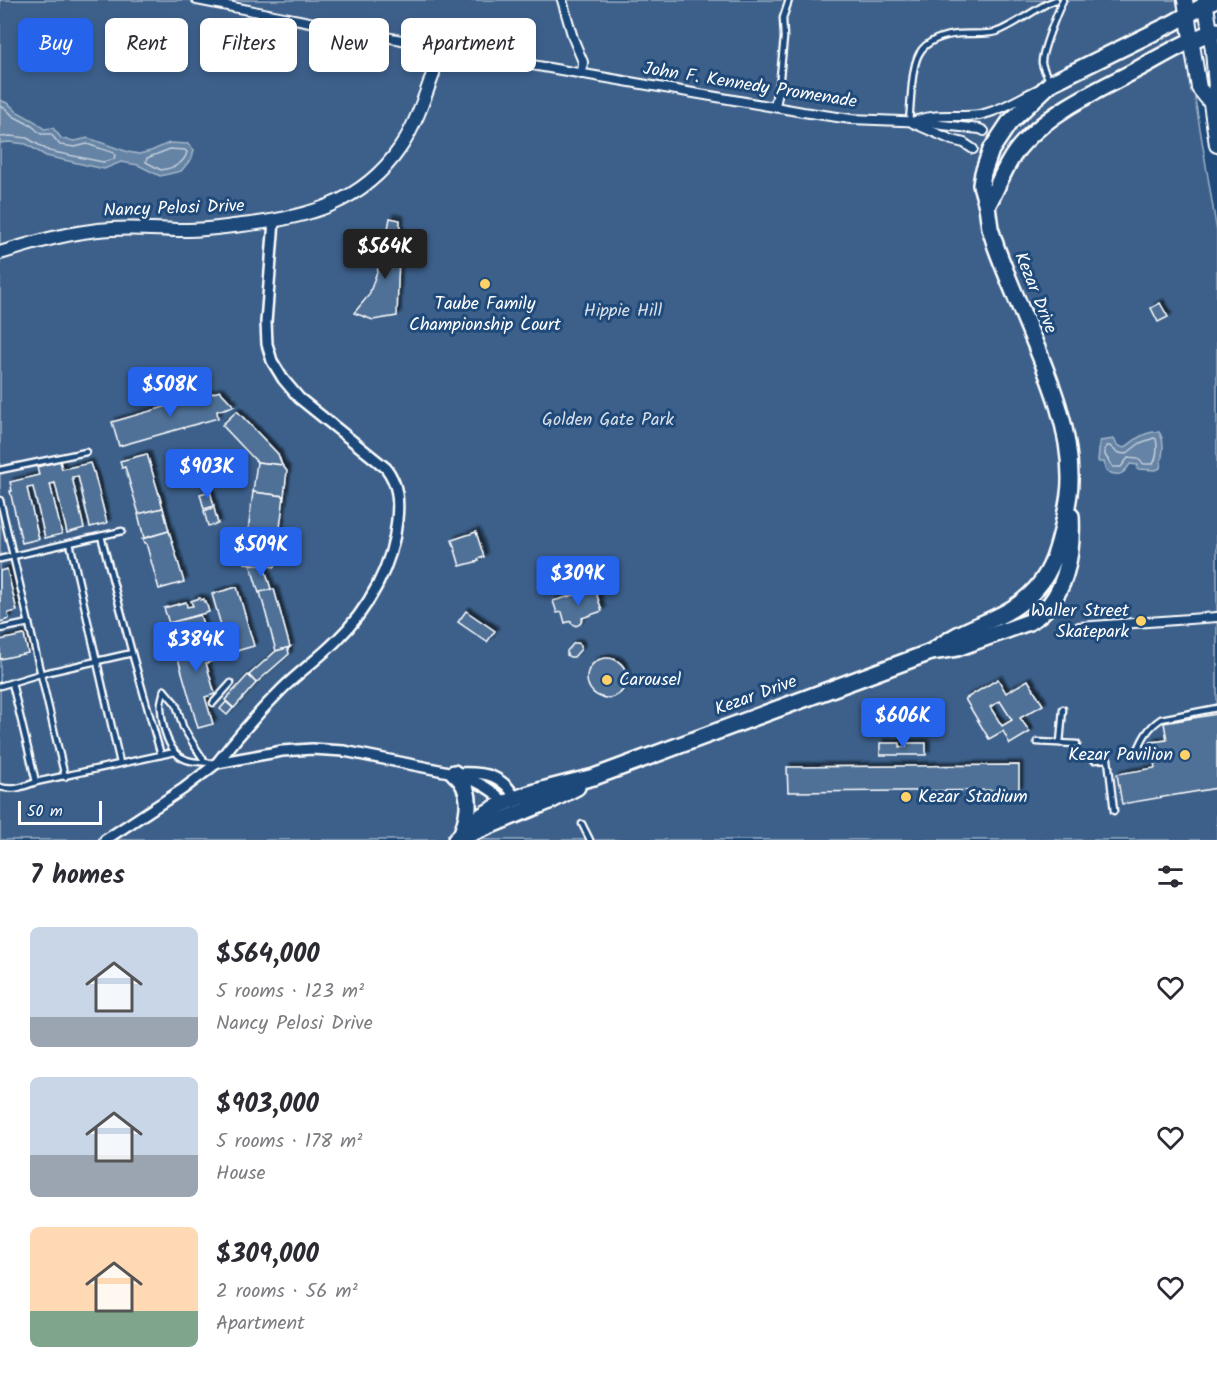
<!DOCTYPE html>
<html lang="en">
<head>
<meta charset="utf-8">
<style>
	body { margin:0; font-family:Kalam,sans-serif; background:#f7f7f7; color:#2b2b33; height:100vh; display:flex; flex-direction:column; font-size:22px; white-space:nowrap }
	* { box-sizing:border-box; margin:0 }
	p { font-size:20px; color:#7c7c81 }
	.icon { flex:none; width:33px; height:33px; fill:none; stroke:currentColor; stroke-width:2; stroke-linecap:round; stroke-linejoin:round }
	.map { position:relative; height:840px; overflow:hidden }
	.drawer { display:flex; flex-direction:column; background:#fff; flex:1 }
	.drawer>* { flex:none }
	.banner { position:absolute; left:18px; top:18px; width:600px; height:54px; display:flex; gap:12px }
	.scale { position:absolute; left:18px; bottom:15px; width:84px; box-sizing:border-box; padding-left:6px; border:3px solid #fff; border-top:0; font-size:16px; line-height:21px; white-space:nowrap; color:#fff; -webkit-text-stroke:4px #1f4a7a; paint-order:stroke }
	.price { position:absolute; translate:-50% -51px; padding:0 14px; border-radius:6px; background:#2563eb; color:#fff; font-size:20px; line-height:39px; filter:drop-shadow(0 2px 3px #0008) }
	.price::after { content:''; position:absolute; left:50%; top:36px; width:18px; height:14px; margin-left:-9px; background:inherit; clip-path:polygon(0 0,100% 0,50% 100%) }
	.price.active { background:#222; color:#fff }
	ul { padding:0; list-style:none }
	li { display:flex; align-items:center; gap:18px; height:150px; padding:0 30px }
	li span { display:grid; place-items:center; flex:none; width:168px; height:120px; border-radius:9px; color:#555 }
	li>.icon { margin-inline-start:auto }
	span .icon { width:72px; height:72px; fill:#fffc; stroke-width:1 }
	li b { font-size:26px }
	h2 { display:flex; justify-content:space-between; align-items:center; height:72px; padding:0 30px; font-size:26px }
	.tag { padding:0 21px; border-radius:9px; background:#fff; box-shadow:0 3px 9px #0003; font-size:21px; line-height:54px }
	.tag.active { background:#2563eb; color:#fff }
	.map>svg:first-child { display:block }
	.green { fill:#3c618b; stroke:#9eb0c5; stroke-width:1.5 }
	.water { fill:#6583a4; stroke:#a3b5c8; stroke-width:1.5 }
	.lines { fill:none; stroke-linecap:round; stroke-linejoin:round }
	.shore { stroke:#c1cddb; stroke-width:1.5 }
	.building { fill:#507197; stroke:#fff; stroke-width:1.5; fill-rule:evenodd; filter:url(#shadow) }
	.service-casing { stroke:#fff; stroke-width:9 }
	.pedestrian-casing { stroke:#fff; stroke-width:12 }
	.minor-casing { stroke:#fff; stroke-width:14 }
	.tertiary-casing { stroke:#fff; stroke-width:16 }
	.secondary-casing { stroke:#fff; stroke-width:18 }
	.primary-casing { stroke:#fff; stroke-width:20 }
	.service { stroke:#1f4a7a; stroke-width:4.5 }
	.pedestrian { stroke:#1f4a7a; stroke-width:8 }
	.minor { stroke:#1f4a7a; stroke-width:9 }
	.tertiary { stroke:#1f4a7a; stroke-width:12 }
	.secondary { stroke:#1f4a7a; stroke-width:14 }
	.primary { stroke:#1f4a7a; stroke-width:15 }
	.poi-dot { fill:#ffd166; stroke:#1f4a7a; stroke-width:2 }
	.labels { text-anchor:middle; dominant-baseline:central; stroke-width:6; stroke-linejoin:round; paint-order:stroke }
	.street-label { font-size:18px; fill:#fff; stroke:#1f4a7a }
	.poi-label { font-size:18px; fill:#fff; stroke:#1f4a7a; text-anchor:end }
	.park-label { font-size:18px; fill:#d8dfe8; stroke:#1f4a7a }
</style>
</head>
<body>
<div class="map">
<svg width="1217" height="840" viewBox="0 0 1217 840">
	<defs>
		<filter id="shadow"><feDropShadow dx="3.5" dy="-3.5" stdDeviation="1.5" flood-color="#0009"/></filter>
	</defs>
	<rect width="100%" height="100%" fill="#1f4a7a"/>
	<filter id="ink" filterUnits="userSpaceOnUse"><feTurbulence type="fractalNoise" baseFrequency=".0167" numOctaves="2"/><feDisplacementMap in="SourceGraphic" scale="12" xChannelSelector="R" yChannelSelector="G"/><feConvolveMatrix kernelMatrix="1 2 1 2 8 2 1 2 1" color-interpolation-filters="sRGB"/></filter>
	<g filter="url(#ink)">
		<!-- green -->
		<path class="green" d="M0,0H1176L1189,62L1217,232V840H0Z"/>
		<!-- water -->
		<g class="water">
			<path d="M0,100L9,104L16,111L36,122L44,129L53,128L62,139L75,141L88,138L128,152L139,154L151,151L169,143L188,144L194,150L192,158L181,171L160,176L138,165L121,162L104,169L46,156L26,144L9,142L0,143Z"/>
			<path d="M1153,432H1159C1166,443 1162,455 1160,468L1156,470L1137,469L1138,465L1130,464C1123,475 1119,477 1106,471L1104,462H1099L1098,461L1100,441L1114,439L1117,445L1124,448C1136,440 1138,435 1153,432Z"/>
		</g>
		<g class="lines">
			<!-- shore -->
			<g class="shore">
				<path d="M0,106L6,109L13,116L32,126L41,134H51L60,145L75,147L87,144L114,153L115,156L114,159L103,162L49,151L27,138L10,136L0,137"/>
				<path d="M170,149L185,150L187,152C184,165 172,168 161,170L146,162L147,158Z"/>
				<path d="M1154,438L1156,439C1158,446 1157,458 1153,464H1144L1138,459L1128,458L1121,467H1113L1105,455V449L1107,446H1110C1114,451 1120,454 1126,454L1140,443Z"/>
			</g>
		</g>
		<!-- building -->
		<g class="building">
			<path d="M390,218L400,220L397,316L373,320L354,313L369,295L384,251Z"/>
			<path d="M1160,303L1168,317L1158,322L1151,308Z"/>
			<path d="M220,391L234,406L217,411L218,418L119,446L112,422Z"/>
			<path d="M237,411L278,454L282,465L257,462L222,425Z"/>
			<path d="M147,454L163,508L139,514L125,467L122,468L120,461Z"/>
			<path d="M60,461L62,469L90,463L93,472H94L107,523L90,527L78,476L72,477L84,528L67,533L55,483L50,484L62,534L45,538L33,487L27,488L39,539L22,543L10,491H12L10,482L39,475L37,467Z"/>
			<path d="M257,462L282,465L287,471L284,496L253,492Z"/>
			<path d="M210,491L214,506L204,509L200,494Z"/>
			<path d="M253,492L284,496L275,567L244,563Z"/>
			<path d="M163,508L169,531L144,538L138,514Z"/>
			<path d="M214,508L218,524L208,526L204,511Z"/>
			<path d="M169,531L184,582L159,589L146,543H144L142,539Z"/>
			<path d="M476,532L484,557L478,559L479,561L460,566L452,540Z"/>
			<path d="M250,564L264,566L271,589L259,593Z"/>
			<path d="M7,569L17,611L8,613L9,619L0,622V571Z"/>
			<path d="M237,587L254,646L229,653L212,594Z"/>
			<path d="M274,589L290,647L276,651L260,592Z"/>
			<path d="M595,589L602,611L582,618L583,619L580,624L576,626L571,623V621L565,623L562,612L557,613L553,601Z"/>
			<path d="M200,598L201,600L204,599V602H206L209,612L169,623L164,608L186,602L187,607L193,606L191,601Z"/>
			<path d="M466,611L495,631L487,642L458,622Z"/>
			<path d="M200,615L205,630L173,639L169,623Z"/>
			<path d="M205,630L213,661L206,663L215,694L205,697L213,724L198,728L175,648H174L172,640Z"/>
			<path d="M24,635L28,653L0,659V640Z"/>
			<path d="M574,643H578L581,645V649L574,657H570L567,655V651Z"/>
			<path d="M290,647L288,649L289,654L256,683L249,675L276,651Z"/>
			<circle cx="607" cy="678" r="20"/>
			<path d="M248,675L256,683L234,708L225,700Z"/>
			<path d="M998,679L1006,693L1028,680L1043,705L1020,718L1030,732L1010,744L1003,731L989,739L965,699ZM1000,701L1012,720L1002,726L990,707Z"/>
			<path d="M226,702L233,708L227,715L220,709Z"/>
			<path d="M1217,714V788L1122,804L1117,774L1155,768L1151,742L1167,740L1164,723Z"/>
			<path d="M880,743H900V747H906V743H926V755H880Z"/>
			<path d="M1019,765V790L788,792L787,767Z"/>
		</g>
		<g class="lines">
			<!-- service casing -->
			<g class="service-casing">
				<g id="service">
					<path d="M1050,81C1047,76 1043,69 1042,63C1041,52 1058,11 1063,0"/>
					<path d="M779,87L784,38L783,18L789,0"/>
					<path d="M909,122C911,104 911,68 919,54C926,40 945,35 959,34C971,33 984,35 996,32C1011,27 1033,11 1048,3L1056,0"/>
					<path d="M0,470L86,452"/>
					<path d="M0,500L65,777"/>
					<path d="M101,536L132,653L161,755"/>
					<path d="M70,543L120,763"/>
					<path d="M0,559L122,531"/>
					<path d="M0,629L29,623"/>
					<path d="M12,683L36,782"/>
					<path d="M0,686L40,674L132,653"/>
					<path d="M164,690C163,696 160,702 161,708C162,726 168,754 187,760C195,763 207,762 215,763"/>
					<path d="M164,690L176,704L183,727L194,745L205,762"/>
					<path d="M213,703L231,683"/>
					<path d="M1037,742L1077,744"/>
					<path d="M1060,743L1063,709"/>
					<path d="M1136,754C1142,740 1147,728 1161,719L1217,708"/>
					<path d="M1094,760L1108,759L1114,811"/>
					<path d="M0,787C13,791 23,787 36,782L175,752"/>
					<path d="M582,824L590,840"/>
				</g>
			</g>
			<!-- pedestrian casing -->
			<g class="pedestrian-casing">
				<g id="pedestrian">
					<path d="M197,0L509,61L803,112L851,119L926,122L942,125L980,129L984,131"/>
					<path d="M562,0L573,38L583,62L582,74"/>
					<path d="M433,74L440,48"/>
					<path d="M775,106L779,87"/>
					<path d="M917,120C938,113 958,118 979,115C1000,111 1018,99 1037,90"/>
					<path d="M913,123L952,140L964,143L973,149"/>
					<path d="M1079,627L1217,617"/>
				</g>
			</g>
			<!-- minor casing -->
			<g class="minor-casing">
				<g id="minor">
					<path d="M217,763C237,737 258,713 281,690C298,673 318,659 336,641C368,610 393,565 397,520C399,500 398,484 386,468L299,398L283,379L272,361L267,344L266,322L274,221"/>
					<path d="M459,773C486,772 504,775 517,801"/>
					<path d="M105,840L183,789L217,763L282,751L312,749L344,751L454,773C472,779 495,789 506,805"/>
				</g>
			</g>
			<!-- tertiary casing -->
			<g class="tertiary-casing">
				<path id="tertiary" d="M0,253C36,242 73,231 111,229C137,227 162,230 188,230C206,230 224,227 242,225C305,218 362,204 400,148C415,126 424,99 433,74"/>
			</g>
			<!-- secondary casing -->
			<g class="secondary-casing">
				<g id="secondary">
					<path d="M1185,0L1199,88L1211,103"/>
					<path d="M1205,0L1213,50L1216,87L1211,103L1217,145"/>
				</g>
			</g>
			<!-- primary casing -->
			<g class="primary-casing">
				<g id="primary">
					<path d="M1216,87H1217"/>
					<path d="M987,206C999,185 1006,161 1023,143C1054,109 1099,90 1138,69C1164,55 1189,39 1217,31"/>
					<path d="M931,652C938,647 946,642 954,637C980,623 1008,616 1030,595C1049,577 1056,556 1062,531C1065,514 1070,498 1070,481C1071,431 1051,382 1032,336C1020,306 1007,277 996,247L990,228L987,206L981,185L983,173L991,150L1009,123L1051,83L1173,23L1214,0"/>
					<path d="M454,773C473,789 470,811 462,833"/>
					<path d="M462,837L552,800L577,787"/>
					<path d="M456,840C463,834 468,826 476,820C507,796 557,786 594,777L931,652L957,648L1029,622C1066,601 1073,555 1071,516"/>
				</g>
			</g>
			<!-- service -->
			<use href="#service" class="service"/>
			<!-- pedestrian -->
			<use href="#pedestrian" class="pedestrian"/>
			<!-- minor -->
			<use href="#minor" class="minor"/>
			<!-- tertiary -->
			<use href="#tertiary" class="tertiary"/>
			<!-- secondary -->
			<use href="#secondary" class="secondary"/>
			<!-- primary -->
			<use href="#primary" class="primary"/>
		</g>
	</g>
	<!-- markers -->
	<g class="poi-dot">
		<circle cx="485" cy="284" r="6"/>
		<circle cx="1141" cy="621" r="6"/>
		<circle cx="607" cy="680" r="6"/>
		<circle cx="1185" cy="755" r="6"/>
		<circle cx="906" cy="797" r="6"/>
	</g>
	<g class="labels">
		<!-- street labels -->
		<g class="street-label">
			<text transform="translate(750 86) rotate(9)">John F. Kennedy Promenade</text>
			<text transform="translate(174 209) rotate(-2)">Nancy Pelosi Drive</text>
			<text transform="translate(1035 293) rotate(68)">Kezar Drive</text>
			<text transform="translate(756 696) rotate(-20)">Kezar Drive</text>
		</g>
		<!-- poi labels -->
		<g class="poi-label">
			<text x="485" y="304" text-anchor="middle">Taube Family<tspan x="485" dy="21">Championship Court</tspan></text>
			<text x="1129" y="611">Waller Street<tspan x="1129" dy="21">Skatepark</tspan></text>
			<text x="619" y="680" text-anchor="start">Carousel</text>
			<text x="1173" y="755">Kezar Pavilion</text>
			<text x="918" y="797" text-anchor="start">Kezar Stadium</text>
		</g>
		<!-- park labels -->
		<g class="park-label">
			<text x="623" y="311">Hippie Hill</text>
			<text x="608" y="420">Golden Gate Park</text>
		</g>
	</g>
</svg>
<div class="scale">50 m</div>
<b class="price active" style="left:385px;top:280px">$564K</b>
<b class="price" style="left:170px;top:418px">$508K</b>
<b class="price" style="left:207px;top:500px">$903K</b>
<b class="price" style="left:261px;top:578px">$509K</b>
<b class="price" style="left:578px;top:607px">$309K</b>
<b class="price" style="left:196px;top:673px">$384K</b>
<b class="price" style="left:903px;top:749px">$606K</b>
<div class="banner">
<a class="tag active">Buy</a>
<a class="tag">Rent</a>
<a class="tag">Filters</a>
<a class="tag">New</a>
<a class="tag">Apartment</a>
</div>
</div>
<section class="drawer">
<h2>7 homes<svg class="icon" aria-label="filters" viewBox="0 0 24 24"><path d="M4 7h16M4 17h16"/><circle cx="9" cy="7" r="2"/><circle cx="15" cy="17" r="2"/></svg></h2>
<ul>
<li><span style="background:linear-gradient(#c9d6e8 75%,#9aa5b1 0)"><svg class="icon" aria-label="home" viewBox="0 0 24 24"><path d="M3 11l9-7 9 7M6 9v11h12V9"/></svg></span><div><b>$564,000</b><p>5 rooms · 123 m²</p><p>Nancy Pelosi Drive</p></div><svg class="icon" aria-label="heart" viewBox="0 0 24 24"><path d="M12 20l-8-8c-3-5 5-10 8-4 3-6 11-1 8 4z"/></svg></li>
<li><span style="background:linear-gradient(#c9d6e8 65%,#9aa5b1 0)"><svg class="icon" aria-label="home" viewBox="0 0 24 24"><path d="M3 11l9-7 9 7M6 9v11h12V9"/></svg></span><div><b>$903,000</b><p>5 rooms · 178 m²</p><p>House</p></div><svg class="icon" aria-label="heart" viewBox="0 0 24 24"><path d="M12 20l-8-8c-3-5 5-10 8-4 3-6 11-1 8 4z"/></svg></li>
<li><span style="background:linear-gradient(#ffd9b3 70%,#7fa58c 0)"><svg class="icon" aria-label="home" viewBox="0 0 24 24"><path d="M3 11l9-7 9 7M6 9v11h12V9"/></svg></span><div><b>$309,000</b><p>2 rooms · 56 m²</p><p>Apartment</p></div><svg class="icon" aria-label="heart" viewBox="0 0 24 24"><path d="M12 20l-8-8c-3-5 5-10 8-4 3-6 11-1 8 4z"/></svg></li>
</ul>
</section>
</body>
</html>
